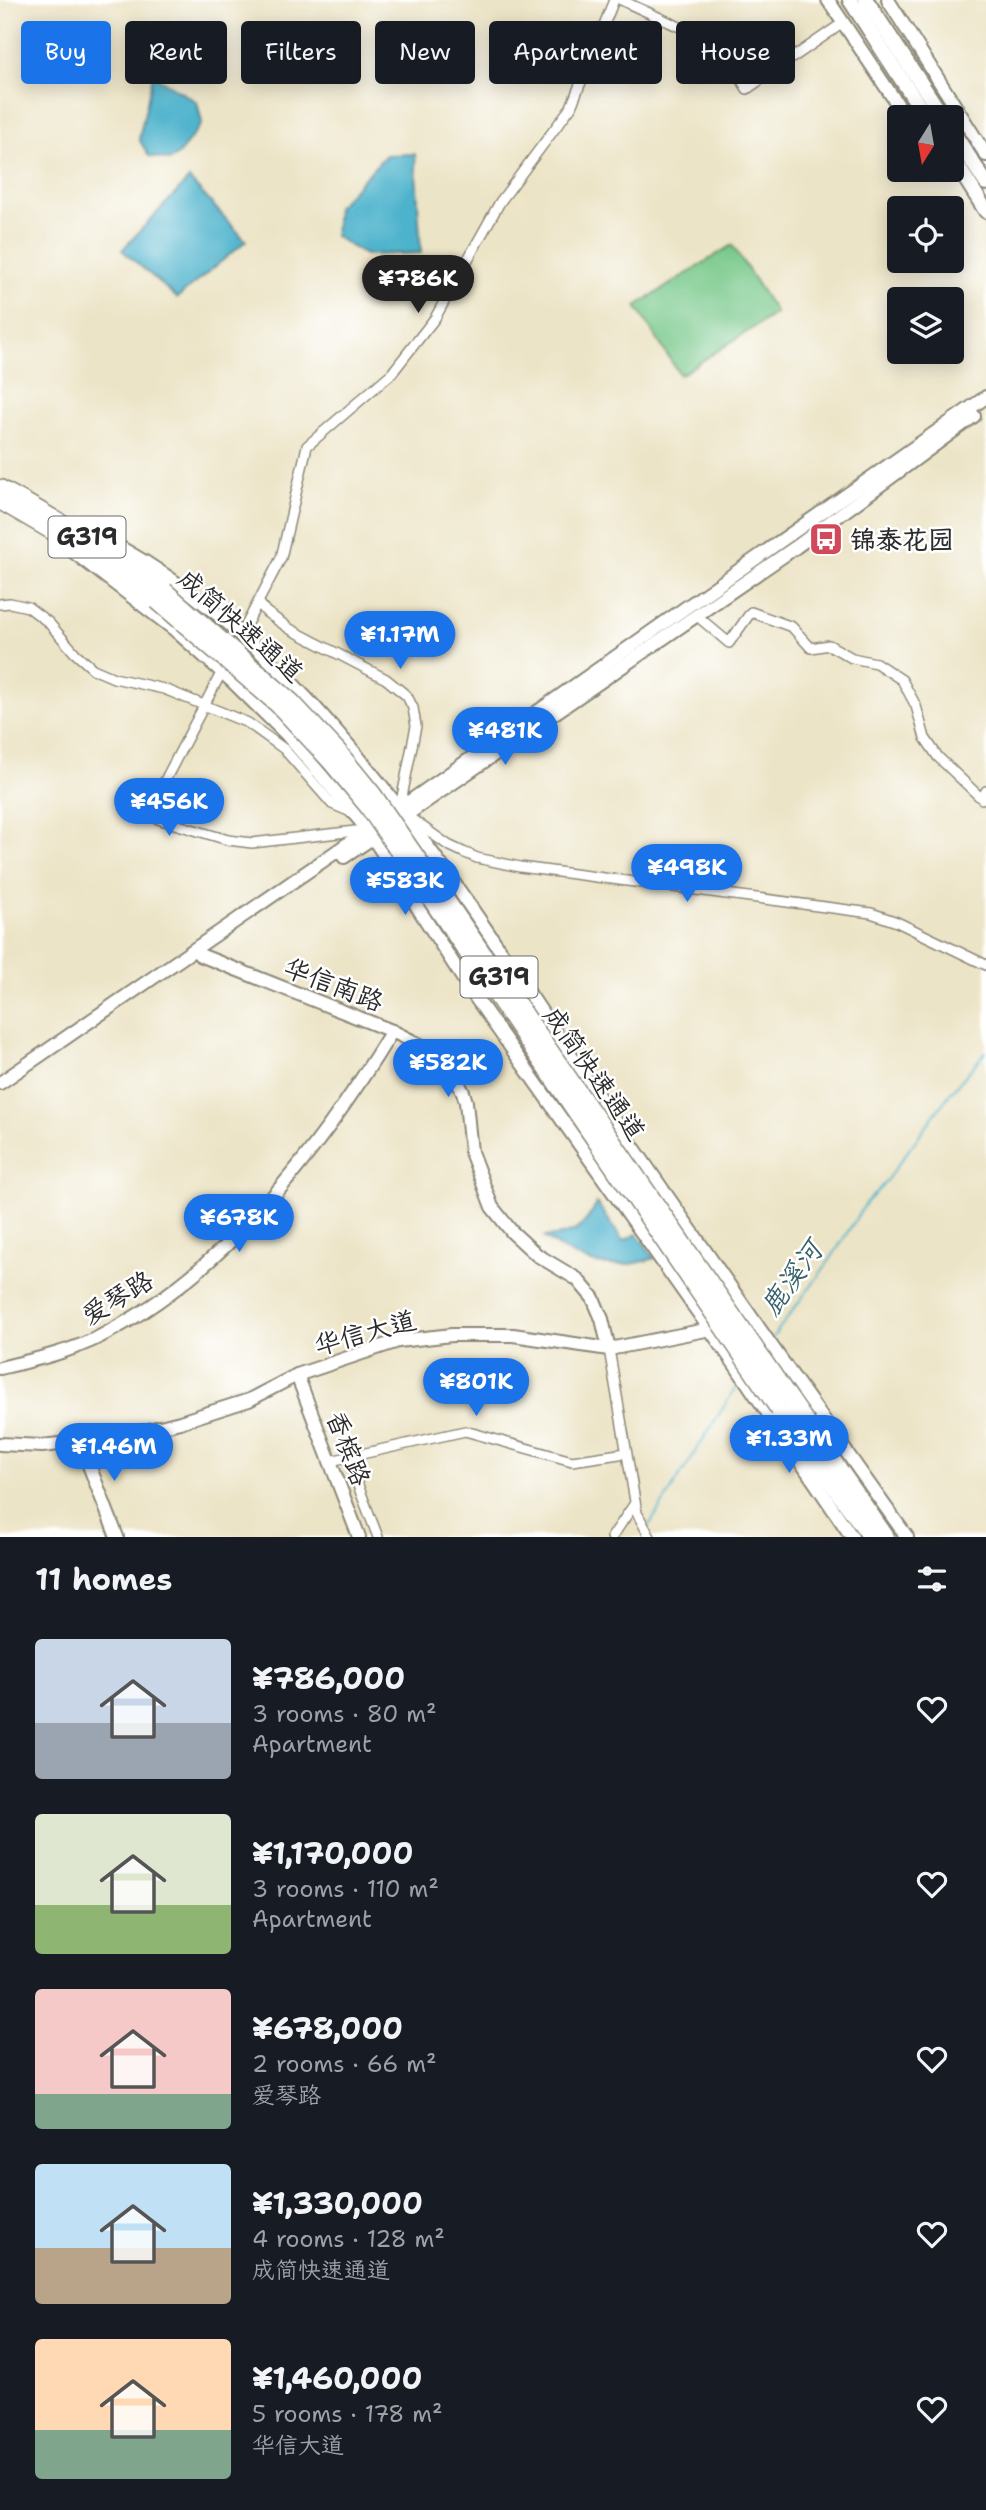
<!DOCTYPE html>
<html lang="en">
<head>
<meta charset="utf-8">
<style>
	body { margin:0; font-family:"Shantell Sans","LXGW WenKai TC",sans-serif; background:#242831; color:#f1f3f6; height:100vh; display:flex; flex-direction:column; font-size:26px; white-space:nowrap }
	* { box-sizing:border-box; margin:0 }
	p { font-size:23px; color:#9ea1a6 }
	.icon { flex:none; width:38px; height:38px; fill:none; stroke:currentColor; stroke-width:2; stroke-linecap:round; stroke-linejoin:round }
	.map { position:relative; height:1537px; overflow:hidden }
	.details { display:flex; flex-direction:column; background:#171b24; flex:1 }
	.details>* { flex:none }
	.top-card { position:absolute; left:21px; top:21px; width:945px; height:63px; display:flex; gap:14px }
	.needle { width:46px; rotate:191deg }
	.fabs { position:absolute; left:887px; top:105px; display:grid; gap:14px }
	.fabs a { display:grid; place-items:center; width:77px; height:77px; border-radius:7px; background:#171b24; box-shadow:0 4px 18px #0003; font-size:35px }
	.price { position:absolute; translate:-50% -60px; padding:0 16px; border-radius:24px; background:#1a73e8; color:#fff; font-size:23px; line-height:46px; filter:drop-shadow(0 2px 4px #0008) }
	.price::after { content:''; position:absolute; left:50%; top:42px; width:21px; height:16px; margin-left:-10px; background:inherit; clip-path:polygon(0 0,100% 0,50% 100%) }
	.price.selected { background:#222; color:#fff }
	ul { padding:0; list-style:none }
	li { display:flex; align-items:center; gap:21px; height:175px; padding:0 35px }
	li span { display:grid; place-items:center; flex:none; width:196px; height:140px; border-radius:7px; color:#555 }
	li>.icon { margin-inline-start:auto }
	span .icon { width:84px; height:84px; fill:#fffc; stroke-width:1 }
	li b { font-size:30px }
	h2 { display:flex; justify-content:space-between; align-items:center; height:84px; padding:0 35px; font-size:30px }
	.chip { padding:0 24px; border-radius:7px; background:#171b24; box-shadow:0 4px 18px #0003; font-size:24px; line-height:63px }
	.chip.selected { background:#1a73e8; color:#fff }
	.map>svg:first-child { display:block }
	.green { fill:#77c889; stroke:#517a5a; stroke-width:2 }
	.water { fill:#4db3cc; stroke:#3c6f7c; stroke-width:2 }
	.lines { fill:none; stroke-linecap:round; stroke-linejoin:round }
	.stream { stroke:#4db3cc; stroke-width:2 }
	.street-casing { stroke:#8c8878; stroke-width:12 }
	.secondary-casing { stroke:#8c8878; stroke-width:16 }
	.primary-casing { stroke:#8c8878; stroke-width:18 }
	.highway-casing { stroke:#8c8878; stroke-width:19 }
	.street { stroke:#fff; stroke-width:9 }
	.secondary { stroke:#fff; stroke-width:12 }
	.primary { stroke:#fff; stroke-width:14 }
	.highway { stroke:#fff; stroke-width:16 }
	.highway-bridge-casing { stroke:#8c8878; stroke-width:19; stroke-linecap:butt }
	.highway-bridge { stroke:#fff; stroke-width:16 }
	.labels { text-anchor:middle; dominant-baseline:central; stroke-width:5; stroke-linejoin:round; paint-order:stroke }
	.shield { fill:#fff; stroke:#6b6b6b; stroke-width:2 }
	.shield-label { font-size:24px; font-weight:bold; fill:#2b2b2b }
	.poi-label { font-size:26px; font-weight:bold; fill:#2b2b2b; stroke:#fff; text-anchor:start }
	.street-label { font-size:26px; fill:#2b2b2b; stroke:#fff }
	.water-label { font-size:28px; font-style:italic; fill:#39616b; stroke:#fff }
</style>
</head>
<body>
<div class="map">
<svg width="986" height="1537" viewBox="0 0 986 1537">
	<rect width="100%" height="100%" fill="#fff"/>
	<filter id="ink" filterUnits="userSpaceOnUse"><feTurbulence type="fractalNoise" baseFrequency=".0143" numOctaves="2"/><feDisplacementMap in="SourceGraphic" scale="14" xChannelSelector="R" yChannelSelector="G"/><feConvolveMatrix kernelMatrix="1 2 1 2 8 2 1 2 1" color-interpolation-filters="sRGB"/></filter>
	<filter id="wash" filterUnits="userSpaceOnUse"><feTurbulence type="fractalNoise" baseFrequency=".00686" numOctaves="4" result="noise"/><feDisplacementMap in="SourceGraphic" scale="28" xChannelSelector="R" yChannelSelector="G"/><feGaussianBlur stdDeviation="1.57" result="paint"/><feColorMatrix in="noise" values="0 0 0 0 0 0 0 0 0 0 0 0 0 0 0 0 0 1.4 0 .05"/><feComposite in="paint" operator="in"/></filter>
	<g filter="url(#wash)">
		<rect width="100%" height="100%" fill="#ece4c6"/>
		<!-- green -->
		<path class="green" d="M732,245L776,313L680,375L636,306Z"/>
		<!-- water -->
		<g class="water">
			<path d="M153,75L197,102L202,123L178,155L170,160L149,156L139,139Z"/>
			<path d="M415,154L421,253L365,255L335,236L337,207L386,155Z"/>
			<path d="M189,179L246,241L177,298L122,250Z"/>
			<path d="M597,1203L623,1241L637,1234L655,1258C610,1273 581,1264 544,1237C573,1236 584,1229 597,1203Z"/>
		</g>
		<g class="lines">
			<!-- stream -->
			<g class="stream">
				<path d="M773,1337L830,1260L866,1203L883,1185L951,1092L986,1052"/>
				<path d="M648,1527L740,1381"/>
			</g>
		</g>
	</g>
	<g filter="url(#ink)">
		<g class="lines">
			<!-- street casing -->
			<g class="street-casing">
				<g id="street">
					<path d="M621,0L721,46L747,89L837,27"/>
					<path d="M259,603L266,612L290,629L386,679L407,696L413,708L416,726L400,807"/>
					<path d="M0,604L10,603L28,607L48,622L75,653L93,669L114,678L164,689L248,723L284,749L332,804L351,812"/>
					<path d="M696,615L729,643L751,612L792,627L811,648L829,645L852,658L876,663L902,680L916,706L925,738L938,757L982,799L986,791"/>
					<path d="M244,629L281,558L307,446L392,373L435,318L500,202L571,107L614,0"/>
					<path d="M219,677L149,811L158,819L228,840L252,843L364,830"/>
					<path d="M410,818L448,845L463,852L477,858L520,867L871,913L897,922L986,965"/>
					<path d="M609,1349L637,1513L650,1537"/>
					<path d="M347,1457L378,1537"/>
					<path d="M330,1461L465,1431L572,1461L626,1453"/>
					<path d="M612,1537L635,1503"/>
				</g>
			</g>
			<!-- secondary casing -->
			<g class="secondary-casing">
				<g id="secondary">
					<path d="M828,0L906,117"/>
					<path d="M888,0L986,155"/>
					<path d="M75,525C304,625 458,891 594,1090C697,1240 801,1389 907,1537"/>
					<path d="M67,547L175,630L232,681L287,735L368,830L471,991L736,1366L852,1537"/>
					<path d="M396,811L986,397"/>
					<path d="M399,820L796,547L974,416"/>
					<path d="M344,857L378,834"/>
					<path d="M196,950L200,955L392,1031L426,1048L439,1058L451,1069L463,1092L466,1102L471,1152L492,1207L512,1232L537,1255L577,1279L593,1298L602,1319L609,1349"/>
					<path d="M0,1083L375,825"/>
					<path d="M0,1368C34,1360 70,1352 101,1336C227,1271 320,1149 392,1031"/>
					<path d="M297,1375L359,1537"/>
					<path d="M80,1442L117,1537"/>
					<path d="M0,1444L42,1446L120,1437L180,1422L249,1400L297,1375L398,1341L452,1335H513L609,1349L716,1328"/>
				</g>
			</g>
			<!-- primary casing -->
			<g class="primary-casing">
				<g id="primary">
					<path d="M850,0L926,117"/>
					<path d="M866,0L943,117"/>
					<path d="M952,131L986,183"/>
					<path d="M952,157L986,211"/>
				</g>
			</g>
			<!-- highway casing -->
			<g class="highway-casing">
				<g id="highway">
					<path d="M0,488C58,519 112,554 165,591"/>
					<path d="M0,501L84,550L157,601"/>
					<path d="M791,1400L886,1537"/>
					<path d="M779,1410L871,1537"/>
				</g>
			</g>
			<!-- street -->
			<use href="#street" class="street"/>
			<!-- secondary -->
			<use href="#secondary" class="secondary"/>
			<!-- primary -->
			<use href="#primary" class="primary"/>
			<!-- highway -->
			<use href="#highway" class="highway"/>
			<!-- highway-bridge casing -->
			<g class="highway-bridge-casing">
				<g id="highway-bridge">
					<path d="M165,591L292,702L338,751L373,794L791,1400"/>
					<path d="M157,601L278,705L330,761L368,807L779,1410"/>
				</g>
			</g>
			<!-- highway-bridge -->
			<use href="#highway-bridge" class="highway-bridge"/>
		</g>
	</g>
	<!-- icons -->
	<defs>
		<g id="bus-square" transform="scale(1.75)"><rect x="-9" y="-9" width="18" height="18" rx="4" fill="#d1495b" stroke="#fff"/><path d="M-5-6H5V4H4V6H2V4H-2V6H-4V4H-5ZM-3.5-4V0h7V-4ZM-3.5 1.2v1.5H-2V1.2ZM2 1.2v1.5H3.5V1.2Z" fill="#fff"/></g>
	</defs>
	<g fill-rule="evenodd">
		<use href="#bus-square" x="826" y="539"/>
	</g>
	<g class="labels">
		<!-- shield labels -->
		<g class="shield">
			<rect x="48.5" y="516.5" width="77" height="41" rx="5"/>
			<rect x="460.5" y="956.5" width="77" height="41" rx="5"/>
		</g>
		<g class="shield-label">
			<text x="87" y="537">G319</text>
			<text x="499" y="977">G319</text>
		</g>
		<!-- poi labels -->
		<g class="poi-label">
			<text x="850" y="539">锦泰花园</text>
		</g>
		<!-- street labels -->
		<g class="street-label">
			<text transform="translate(241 625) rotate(41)">成简快速通道</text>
			<text transform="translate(334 984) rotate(21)">华信南路</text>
			<text transform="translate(595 1073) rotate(55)">成简快速通道</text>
			<text transform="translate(117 1297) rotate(-31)">爱琴路</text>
			<text transform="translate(365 1332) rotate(-15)">华信大道</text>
			<text transform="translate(349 1448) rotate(69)">香槟路</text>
		</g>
		<!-- water labels -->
		<g class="water-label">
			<text transform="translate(791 1278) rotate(-54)">鹿溪河</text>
		</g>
	</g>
</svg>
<div class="fabs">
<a><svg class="needle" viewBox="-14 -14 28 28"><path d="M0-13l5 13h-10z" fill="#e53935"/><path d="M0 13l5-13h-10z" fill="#9ea1a6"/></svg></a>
<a><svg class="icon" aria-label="locate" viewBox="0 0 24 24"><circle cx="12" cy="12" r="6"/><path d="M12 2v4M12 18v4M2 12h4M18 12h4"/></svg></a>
<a><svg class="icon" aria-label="layers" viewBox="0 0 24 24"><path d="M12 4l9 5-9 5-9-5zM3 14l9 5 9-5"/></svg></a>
</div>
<b class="price selected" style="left:418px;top:315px">¥786K</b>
<b class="price" style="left:400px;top:671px">¥1.17M</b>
<b class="price" style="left:505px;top:767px">¥481K</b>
<b class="price" style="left:169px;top:838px">¥456K</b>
<b class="price" style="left:687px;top:904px">¥498K</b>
<b class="price" style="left:405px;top:917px">¥583K</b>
<b class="price" style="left:448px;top:1099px">¥582K</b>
<b class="price" style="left:239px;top:1254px">¥678K</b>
<b class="price" style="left:476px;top:1418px">¥801K</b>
<b class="price" style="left:789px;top:1475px">¥1.33M</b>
<b class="price" style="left:114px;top:1483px">¥1.46M</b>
<div class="top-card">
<a class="chip selected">Buy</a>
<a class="chip">Rent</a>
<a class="chip">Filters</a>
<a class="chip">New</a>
<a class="chip">Apartment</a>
<a class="chip">House</a>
</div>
</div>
<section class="details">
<h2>11 homes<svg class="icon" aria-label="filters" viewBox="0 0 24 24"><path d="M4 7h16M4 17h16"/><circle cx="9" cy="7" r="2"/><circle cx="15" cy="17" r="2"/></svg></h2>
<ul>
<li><span style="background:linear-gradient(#c9d6e8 60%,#9aa5b1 0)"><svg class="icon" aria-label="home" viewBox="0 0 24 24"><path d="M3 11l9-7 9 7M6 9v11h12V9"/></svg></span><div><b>¥786,000</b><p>3 rooms · 80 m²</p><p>Apartment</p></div><svg class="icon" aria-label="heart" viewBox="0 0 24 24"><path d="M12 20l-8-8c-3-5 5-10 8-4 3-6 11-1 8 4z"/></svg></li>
<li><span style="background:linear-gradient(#dfe7d0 65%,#8fb573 0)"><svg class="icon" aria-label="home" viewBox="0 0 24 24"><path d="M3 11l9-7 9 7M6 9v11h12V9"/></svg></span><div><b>¥1,170,000</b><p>3 rooms · 110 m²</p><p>Apartment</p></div><svg class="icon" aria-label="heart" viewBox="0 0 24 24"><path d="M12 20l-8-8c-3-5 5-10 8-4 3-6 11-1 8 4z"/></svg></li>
<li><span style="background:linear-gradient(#f6c9c9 75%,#7fa58c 0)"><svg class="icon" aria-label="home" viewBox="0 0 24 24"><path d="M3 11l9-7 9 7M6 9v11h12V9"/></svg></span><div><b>¥678,000</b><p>2 rooms · 66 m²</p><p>爱琴路</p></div><svg class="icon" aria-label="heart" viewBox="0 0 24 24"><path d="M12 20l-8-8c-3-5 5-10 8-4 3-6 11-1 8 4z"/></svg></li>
<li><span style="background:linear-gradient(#bfe0f5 60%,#b9a48a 0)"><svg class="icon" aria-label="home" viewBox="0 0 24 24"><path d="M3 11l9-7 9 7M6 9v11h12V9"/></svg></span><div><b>¥1,330,000</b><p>4 rooms · 128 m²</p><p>成简快速通道</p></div><svg class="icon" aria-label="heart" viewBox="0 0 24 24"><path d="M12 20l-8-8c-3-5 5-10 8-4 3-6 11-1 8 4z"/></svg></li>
<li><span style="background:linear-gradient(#ffd9b3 65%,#7fa58c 0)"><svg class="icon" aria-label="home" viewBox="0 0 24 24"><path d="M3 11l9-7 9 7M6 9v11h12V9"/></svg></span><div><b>¥1,460,000</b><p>5 rooms · 178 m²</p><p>华信大道</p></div><svg class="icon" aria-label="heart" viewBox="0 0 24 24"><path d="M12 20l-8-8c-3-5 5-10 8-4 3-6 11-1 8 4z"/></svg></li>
</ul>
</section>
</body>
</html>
